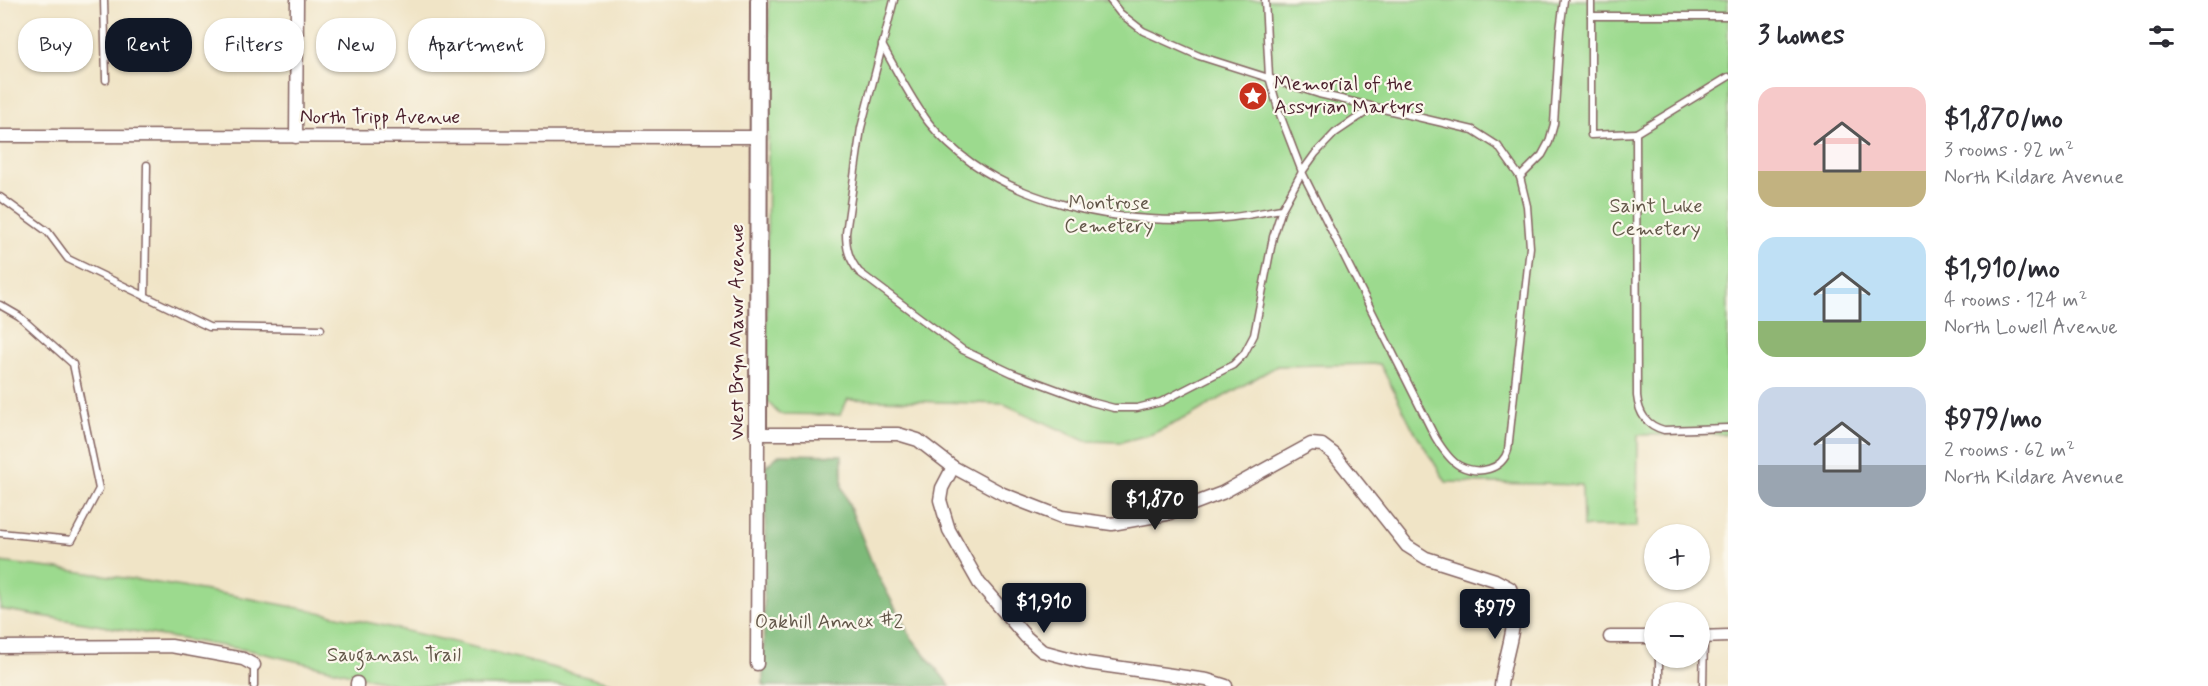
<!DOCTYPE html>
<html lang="en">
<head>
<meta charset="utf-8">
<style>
	body { margin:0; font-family:Mynerve,sans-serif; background:#f7f7f7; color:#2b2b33; height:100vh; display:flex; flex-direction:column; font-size:22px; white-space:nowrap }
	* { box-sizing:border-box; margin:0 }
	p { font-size:20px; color:#7c7c81 }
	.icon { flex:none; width:33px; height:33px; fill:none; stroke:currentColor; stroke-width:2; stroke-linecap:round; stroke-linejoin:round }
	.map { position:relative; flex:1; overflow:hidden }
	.side { display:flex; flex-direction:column; background:#fff; width:480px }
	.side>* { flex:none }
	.top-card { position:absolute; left:18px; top:18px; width:570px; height:54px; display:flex; gap:12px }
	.tools { position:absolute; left:1644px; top:524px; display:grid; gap:12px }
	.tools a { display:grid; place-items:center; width:66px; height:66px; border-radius:50%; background:#fff; box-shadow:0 2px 4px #0004; font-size:30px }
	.price { position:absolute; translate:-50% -51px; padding:0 14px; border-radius:6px; background:#111827; color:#fff; font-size:20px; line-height:39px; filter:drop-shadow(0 2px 3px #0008) }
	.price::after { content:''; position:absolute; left:50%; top:36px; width:18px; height:14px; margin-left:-9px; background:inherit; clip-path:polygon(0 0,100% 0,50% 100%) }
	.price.current { background:#222; color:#fff }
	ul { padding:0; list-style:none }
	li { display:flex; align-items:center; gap:18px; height:150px; padding:0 30px }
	li span { display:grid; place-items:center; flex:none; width:168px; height:120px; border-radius:18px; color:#555 }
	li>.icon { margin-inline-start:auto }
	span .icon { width:72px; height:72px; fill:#fffc; stroke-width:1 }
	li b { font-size:26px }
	h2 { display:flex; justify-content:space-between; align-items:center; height:72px; padding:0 30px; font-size:26px }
	.pill { padding:0 21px; border-radius:24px; background:#fff; box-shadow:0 2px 4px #0004; font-size:21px; line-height:54px }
	.pill.current { background:#111827; color:#fff }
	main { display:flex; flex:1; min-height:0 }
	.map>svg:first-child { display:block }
	.green { fill:#9cda8e; stroke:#737c5c; stroke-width:1.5 }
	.forest { fill:#7dba79; stroke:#646c52; stroke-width:1.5 }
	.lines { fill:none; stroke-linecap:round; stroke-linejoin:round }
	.lane-casing { stroke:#846461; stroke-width:9 }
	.street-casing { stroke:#846461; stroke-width:15 }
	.secondary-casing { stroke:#846461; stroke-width:20 }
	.lane { stroke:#fff; stroke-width:6 }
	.street { stroke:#fff; stroke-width:12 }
	.secondary { stroke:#fff; stroke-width:16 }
	.labels { text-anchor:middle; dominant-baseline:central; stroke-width:4.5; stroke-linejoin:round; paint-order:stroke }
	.poi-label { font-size:20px; fill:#4a1f2b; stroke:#fbf7ec; text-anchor:start }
	.street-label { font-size:20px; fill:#4a1f2b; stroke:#fbf7ec }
	.park-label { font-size:20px; fill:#635749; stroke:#fbf7ec }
</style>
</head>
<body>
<main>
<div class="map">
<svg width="1728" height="686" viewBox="0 0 1728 686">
	<rect width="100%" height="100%" fill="#fbf7ec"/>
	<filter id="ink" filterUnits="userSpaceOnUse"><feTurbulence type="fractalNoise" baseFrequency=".0167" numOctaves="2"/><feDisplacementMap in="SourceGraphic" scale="12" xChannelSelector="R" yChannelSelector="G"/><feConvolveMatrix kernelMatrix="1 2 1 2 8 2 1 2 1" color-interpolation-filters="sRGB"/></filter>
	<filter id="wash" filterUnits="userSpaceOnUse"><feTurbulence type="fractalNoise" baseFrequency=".008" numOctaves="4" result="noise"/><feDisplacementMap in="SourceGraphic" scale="24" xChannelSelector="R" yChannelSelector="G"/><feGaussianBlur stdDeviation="1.35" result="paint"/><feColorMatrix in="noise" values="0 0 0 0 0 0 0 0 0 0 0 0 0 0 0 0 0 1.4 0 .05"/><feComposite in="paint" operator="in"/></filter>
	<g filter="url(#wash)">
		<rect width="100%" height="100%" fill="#f0e4c6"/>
		<!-- green -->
		<g class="green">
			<path d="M769,0H1728V434L1638,435L1637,527H1583L1582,485L1446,482L1412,427L1380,364L1277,366L1188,417L1152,434L1121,442L1085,441L1004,404L848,399L840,415L779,414L766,400Z"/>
			<path d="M0,562C210,585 416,627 618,686H402L253,651L0,609Z"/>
		</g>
		<!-- forest -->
		<path class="forest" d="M780,454L842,455V487L875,570L911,637L950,686H766L763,684L766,466Z"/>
	</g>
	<g filter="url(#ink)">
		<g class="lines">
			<!-- lane casing -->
			<g class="lane-casing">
				<g id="lane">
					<path d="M104,0L106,80"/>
					<path d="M894,0L861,128L846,233C846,249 849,259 859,272L963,350L1012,373L1091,402L1114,408H1137L1161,402L1233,365L1244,354L1254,335L1273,237L1282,209L1302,172L1315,154L1335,133L1372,108"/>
					<path d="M1110,0L1120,13L1143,31L1199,56L1319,94L1473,130L1498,146L1520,177L1542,155L1549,142L1554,124L1560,30L1564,0"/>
					<path d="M1265,0L1269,77L1279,112L1302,172L1435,437C1441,447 1450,461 1460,466C1479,475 1502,470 1508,450L1530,247L1527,206L1520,177"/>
					<path d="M1591,16V0"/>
					<path d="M882,45C897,71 911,100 929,123C995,205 1123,227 1223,218C1242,217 1262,212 1282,209"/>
					<path d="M1728,77L1636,133L1637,396C1639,414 1646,425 1664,430L1728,428"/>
					<path d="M1636,133L1591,135V16H1728"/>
					<path d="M0,197L48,232L68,259L209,327L321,329"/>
					<path d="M145,296L147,165"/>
					<path d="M0,305L19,316L73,364L99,489L72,540L0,533"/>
					<path d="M254,665V686"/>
					<path d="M1659,686V657"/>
					<path d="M1703,686L1704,637"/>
				</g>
			</g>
			<!-- street casing -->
			<g class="street-casing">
				<g id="street">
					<path d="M0,136L760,137"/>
					<path d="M296,137L297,0"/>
					<path d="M953,467L942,488L940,500L949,530L979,583L1026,637L1042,651L1087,663L1207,680L1226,686"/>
					<path d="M1610,637H1654"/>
					<path d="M1700,637L1728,636"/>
					<path d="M0,647L171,646L243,659L254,665"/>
					<path d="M757,664L758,434H898L918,440L953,467L1003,494L1062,517L1112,524L1167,514L1222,493L1311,444L1322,445L1334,454L1407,546L1426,558L1495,580L1510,588C1522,620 1504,653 1501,686"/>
					<path d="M357,683V686"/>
				</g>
			</g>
			<!-- secondary casing -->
			<g class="secondary-casing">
				<path id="secondary" d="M758,434L759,0"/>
			</g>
			<!-- lane -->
			<use href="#lane" class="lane"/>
			<!-- street -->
			<use href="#street" class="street"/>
			<!-- secondary -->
			<use href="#secondary" class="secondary"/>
		</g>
	</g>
	<!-- icons -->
	<defs>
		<g id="sight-disc" transform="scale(1.5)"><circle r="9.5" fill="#c8321e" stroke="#fbf7ec"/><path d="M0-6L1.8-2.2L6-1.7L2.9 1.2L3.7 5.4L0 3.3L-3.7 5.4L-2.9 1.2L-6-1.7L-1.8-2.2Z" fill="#fff"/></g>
	</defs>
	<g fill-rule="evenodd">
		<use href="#sight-disc" x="1253" y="96"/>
	</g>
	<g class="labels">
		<!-- poi labels -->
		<g class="poi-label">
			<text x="1274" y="84">Memorial of the<tspan x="1274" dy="23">Assyrian Martyrs</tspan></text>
		</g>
		<!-- street labels -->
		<g class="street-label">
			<text x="380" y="117">North Tripp Avenue</text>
			<text transform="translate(737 332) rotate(-90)">West Bryn Mawr Avenue</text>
		</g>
		<!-- park labels -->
		<g class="park-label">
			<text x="1109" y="203">Montrose<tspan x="1109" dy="23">Cemetery</tspan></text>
			<text x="1656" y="206">Saint Luke<tspan x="1656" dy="23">Cemetery</tspan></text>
			<text x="829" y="622">Oakhill Annex #2</text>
			<text x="394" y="655">Sauganash Trail</text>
		</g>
	</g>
</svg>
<div class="tools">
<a>+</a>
<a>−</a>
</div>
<b class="price current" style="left:1155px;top:531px">$1,870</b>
<b class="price" style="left:1044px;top:634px">$1,910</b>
<b class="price" style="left:1495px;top:640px">$979</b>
<div class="top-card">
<a class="pill">Buy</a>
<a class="pill current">Rent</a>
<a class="pill">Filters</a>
<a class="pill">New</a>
<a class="pill">Apartment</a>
</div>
</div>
<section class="side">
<h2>3 homes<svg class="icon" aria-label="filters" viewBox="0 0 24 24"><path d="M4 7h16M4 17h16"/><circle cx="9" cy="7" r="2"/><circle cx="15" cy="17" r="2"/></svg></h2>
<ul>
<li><span style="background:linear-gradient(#f6c9c9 70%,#c2b280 0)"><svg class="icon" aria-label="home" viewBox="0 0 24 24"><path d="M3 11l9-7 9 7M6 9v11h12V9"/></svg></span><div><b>$1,870/mo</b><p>3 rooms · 92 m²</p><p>North Kildare Avenue</p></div></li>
<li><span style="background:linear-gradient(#bfe0f5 70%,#8fb573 0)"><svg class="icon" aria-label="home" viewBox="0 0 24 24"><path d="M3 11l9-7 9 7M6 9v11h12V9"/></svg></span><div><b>$1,910/mo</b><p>4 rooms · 124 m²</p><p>North Lowell Avenue</p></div></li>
<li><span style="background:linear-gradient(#c9d6e8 65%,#9aa5b1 0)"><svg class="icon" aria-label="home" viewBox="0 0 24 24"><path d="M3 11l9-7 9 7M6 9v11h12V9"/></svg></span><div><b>$979/mo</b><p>2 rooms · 62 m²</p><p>North Kildare Avenue</p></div></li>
</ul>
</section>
</main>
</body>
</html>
